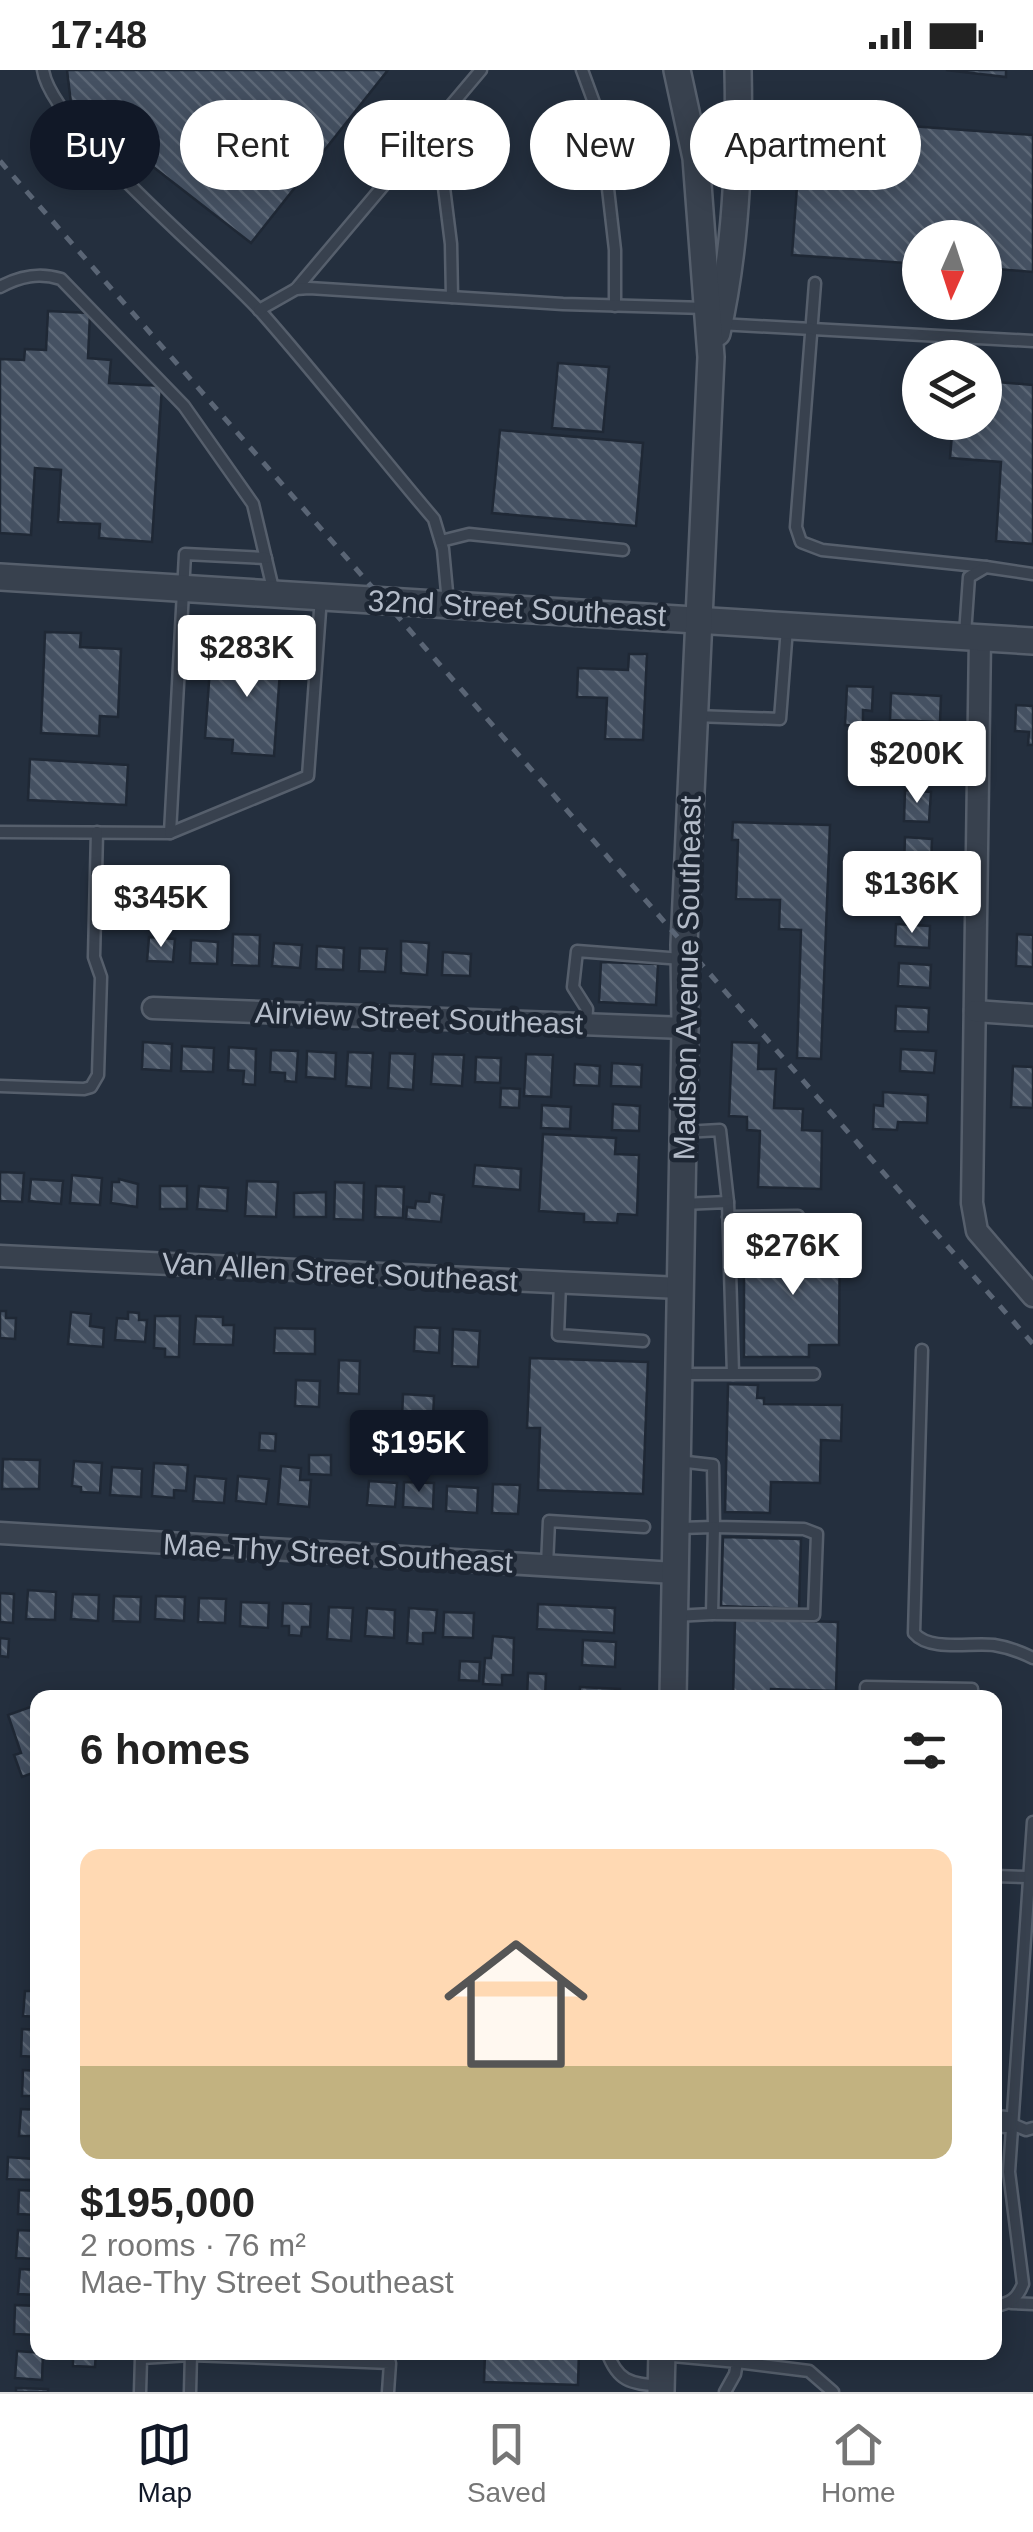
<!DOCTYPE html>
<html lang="en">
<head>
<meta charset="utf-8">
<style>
	body { margin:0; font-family:Helvetica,sans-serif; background:#f2f2f2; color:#222; height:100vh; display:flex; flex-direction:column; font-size:38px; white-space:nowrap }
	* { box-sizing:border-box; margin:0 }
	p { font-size:32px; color:#767676 }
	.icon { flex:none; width:55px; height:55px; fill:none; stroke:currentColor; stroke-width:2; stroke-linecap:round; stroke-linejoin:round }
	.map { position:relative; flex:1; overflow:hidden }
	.sheet { position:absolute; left:30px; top:1620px; width:972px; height:670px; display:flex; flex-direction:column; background:#fff; border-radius:20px; box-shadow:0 5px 25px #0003 }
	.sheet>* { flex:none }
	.top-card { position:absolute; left:30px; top:30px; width:975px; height:90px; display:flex; gap:20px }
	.needle { width:65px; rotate:183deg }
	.tools { position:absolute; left:902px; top:150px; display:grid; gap:20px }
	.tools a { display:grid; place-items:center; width:100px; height:100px; border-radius:50%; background:#fff; box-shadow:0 5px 25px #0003; font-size:50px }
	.price { position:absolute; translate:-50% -85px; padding:0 22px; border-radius:10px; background:#fff; color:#222; font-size:32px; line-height:65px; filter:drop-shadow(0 2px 5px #0008) }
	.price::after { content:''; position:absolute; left:50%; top:60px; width:30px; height:22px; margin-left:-15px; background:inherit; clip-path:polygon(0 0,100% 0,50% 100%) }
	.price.on { background:#111827; color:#fff }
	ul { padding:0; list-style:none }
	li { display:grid; align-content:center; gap:20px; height:530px; padding:0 50px }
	li span { display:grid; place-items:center; height:310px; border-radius:20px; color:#555 }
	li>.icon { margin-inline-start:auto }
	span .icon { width:180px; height:180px; fill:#fffc; stroke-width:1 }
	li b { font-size:42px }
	h2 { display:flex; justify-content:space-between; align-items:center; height:120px; padding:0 50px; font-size:42px }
	.tag { padding:0 35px; border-radius:45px; background:#fff; box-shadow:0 5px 25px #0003; font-size:35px; line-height:90px }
	.tag.on { background:#111827; color:#fff }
	.status { display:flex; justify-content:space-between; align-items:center; height:70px; padding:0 50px; background:#fff; direction:ltr }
	.status svg { height:28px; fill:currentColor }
	.menu { display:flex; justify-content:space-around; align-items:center; height:140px; border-top:2px solid #e0e0e0; background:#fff; font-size:28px; color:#767676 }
	.menu a { display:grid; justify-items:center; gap:5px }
	.menu .on { color:#111827 }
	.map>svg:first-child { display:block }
	.building { fill:url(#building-back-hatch); stroke:#1f2835; stroke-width:2.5 }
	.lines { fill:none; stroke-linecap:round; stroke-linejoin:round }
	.service-casing { stroke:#565f6c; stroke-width:15 }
	.minor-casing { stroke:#565f6c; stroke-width:25 }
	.tertiary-casing { stroke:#565f6c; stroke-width:30 }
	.service { stroke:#38414e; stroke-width:10 }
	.minor { stroke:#38414e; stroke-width:20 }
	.tertiary { stroke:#38414e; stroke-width:25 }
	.rail { stroke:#5a6575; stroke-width:5; stroke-dasharray:10 10; stroke-linecap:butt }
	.labels { text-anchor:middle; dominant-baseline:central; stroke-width:9; stroke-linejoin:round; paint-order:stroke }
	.street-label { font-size:30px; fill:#b4bcc9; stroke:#1d2633 }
</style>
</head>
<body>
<div class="status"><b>17:48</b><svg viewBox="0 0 49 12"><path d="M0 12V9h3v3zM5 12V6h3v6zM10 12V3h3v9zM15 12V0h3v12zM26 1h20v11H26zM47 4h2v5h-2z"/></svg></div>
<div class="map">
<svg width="1033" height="2322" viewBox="0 0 1033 2322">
	<defs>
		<pattern id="building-back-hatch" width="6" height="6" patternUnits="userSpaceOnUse" patternTransform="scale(2.5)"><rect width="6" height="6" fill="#455162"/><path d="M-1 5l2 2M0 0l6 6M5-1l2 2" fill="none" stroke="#5d6877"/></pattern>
	</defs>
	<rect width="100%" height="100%" fill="#242f3e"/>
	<!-- building -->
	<g class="building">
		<path d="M67,0H388L251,173L71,33Z"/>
		<path d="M946,0H1006V7Z"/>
		<path d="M802,48L1033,65V202L985,198V168H920V194L792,185Z"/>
		<path d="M48,241L90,243L88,288L111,290L109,313L162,316L152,472L99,468L100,454L58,452L61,400L35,398L31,465L0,463V289L24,290L25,279L46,280Z"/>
		<path d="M558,293L609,297L603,362L552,358Z"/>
		<path d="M985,311L1033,315V474L996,471L1001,392L950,388L953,352H985Z"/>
		<path d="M500,360L643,373L636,456L492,443Z"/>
		<path d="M45,562L81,563L80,577L121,579L118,647L100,646L99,666L41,663Z"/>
		<path d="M240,570L282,573L274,686L232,683L233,670L205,668L210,598L237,600Z"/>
		<path d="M629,584H647L643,670L605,669L607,628L577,627L578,598L628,600Z"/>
		<path d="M847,616L873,617L872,641L863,640V656L845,655Z"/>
		<path d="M891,623L941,626L940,652L890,650Z"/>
		<path d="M1016,635L1033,636V675H1028L1029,662L1015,661Z"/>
		<path d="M30,689L128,695L126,735L28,730Z"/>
		<path d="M905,720L931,722L929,752L904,751Z"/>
		<path d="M733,752L830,755L821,989L797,988L801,860L779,859L780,830L736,829L738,770H732Z"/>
		<path d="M905,767L932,769L931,795L904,794Z"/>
		<path d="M906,807L939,809L938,821H932V832L905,830Z"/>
		<path d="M896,854L930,856L929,878L895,876Z"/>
		<path d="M233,864L260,865L259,896L232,895Z"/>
		<path d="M1017,864L1033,865V897L1016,896Z"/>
		<path d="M149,867L175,869L173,892L147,891Z"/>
		<path d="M191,870L218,872L217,894L190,893Z"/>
		<path d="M401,871L429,873L427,905L401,903Z"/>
		<path d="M274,873L302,875L300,898L272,896Z"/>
		<path d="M317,876L344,878L343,900L316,899Z"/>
		<path d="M360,878L387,879L385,902L359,901Z"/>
		<path d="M443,882L471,884L470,906L442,905Z"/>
		<path d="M601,892L658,894L656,935L599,932Z"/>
		<path d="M899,893L931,895L930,918L898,916Z"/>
		<path d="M896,936L929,938L928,962L895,961Z"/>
		<path d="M143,972L172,974L171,1001L142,999Z"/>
		<path d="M732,972L759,973L758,999H776L774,1038L803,1039L802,1060L822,1061L821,1119L758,1117L760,1061L747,1060V1047L729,1046Z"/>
		<path d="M182,976L214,978L213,1002L181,1001Z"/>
		<path d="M229,977L256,979L255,1015L243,1014L244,1001L228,1000Z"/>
		<path d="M901,979L936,981L934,1003L900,1001Z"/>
		<path d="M271,980L298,981L296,1012L285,1011V1003L270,1002Z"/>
		<path d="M307,981L336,983L335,1009L306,1007Z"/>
		<path d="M348,982L373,983L371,1018L346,1016Z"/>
		<path d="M390,983L415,984L413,1020L388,1018Z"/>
		<path d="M433,984L464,985L462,1016L431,1014Z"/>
		<path d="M526,984L553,985L551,1027L524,1026Z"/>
		<path d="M476,987L501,988L500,1013L475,1012Z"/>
		<path d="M612,993L642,995L641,1017L611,1016Z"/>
		<path d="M575,994L600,996L599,1016L574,1015Z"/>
		<path d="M1013,996L1033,997V1038L1011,1037Z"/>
		<path d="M501,1018L520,1019L519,1038L500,1037Z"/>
		<path d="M883,1022L928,1025L927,1053L898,1052L897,1060L873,1059L874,1035L883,1036Z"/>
		<path d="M613,1034L640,1036L639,1061L612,1060Z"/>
		<path d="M542,1035L571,1037L570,1059L541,1058Z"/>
		<path d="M543,1064L616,1068L615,1084L639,1085L637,1145L618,1144L617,1153L584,1152V1144L539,1141Z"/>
		<path d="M475,1095L521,1099L520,1120L473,1116Z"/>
		<path d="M0,1102L24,1103L22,1132L0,1131Z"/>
		<path d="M72,1105L102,1108L100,1135L70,1133Z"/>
		<path d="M31,1109L63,1111L61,1134L29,1131Z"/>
		<path d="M119,1109L138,1114L137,1137L111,1133L112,1112H119Z"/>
		<path d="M247,1111L278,1112L276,1147L245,1146Z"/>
		<path d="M335,1112L364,1113L363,1150L334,1149Z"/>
		<rect x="160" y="1116" width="27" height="23"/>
		<path d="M199,1116L228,1118L227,1141L197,1139Z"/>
		<path d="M376,1116L404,1117L403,1148L375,1147Z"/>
		<path d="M326,1122V1147H294V1123Z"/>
		<path d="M430,1123L444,1125L441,1152L406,1149L407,1137L415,1138L416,1131L429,1132Z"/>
		<path d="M817,1154H840L839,1275H809V1287H744V1180H816Z"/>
		<path d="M0,1241H6V1248H16L15,1269L0,1268Z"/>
		<path d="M71,1242L91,1244L90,1256L104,1258L103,1277L68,1274Z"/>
		<path d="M128,1242L139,1243V1250H147L145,1272L115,1270L117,1248L128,1249Z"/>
		<path d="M155,1246H180L179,1287H165V1279L154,1278Z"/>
		<path d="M196,1246L223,1247V1255H234L233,1275L194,1274Z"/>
		<path d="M415,1257L440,1258L439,1283L414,1281Z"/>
		<path d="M275,1258L315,1259V1284L274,1283Z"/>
		<path d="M453,1259L480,1261L478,1297L452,1296Z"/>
		<path d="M530,1288L648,1292L643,1424L538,1420L540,1358H527Z"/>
		<path d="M339,1290L360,1291L359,1324L338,1323Z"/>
		<path d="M296,1310L320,1311L319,1337L295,1336Z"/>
		<path d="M728,1314L758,1315L757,1328H764V1334L842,1335L841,1371L821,1370L820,1413L771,1412L770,1443L725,1442Z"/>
		<path d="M403,1324L434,1326L433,1349L402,1348Z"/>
		<path d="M260,1363L276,1364L275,1381L259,1380Z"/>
		<path d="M364,1371L381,1373L379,1390L362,1388Z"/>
		<path d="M309,1385H331V1405L309,1404Z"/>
		<path d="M3,1389L40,1390L39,1419H2Z"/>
		<path d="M74,1391L102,1393L100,1423L81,1422V1417L72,1416Z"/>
		<path d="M154,1393L188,1395L186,1421L174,1420V1428L152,1426Z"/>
		<path d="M281,1396L301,1398L300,1410H311L309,1437L278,1434Z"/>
		<path d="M112,1397L142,1399L141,1427L110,1425Z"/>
		<path d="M195,1406L226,1409L224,1433L193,1431Z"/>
		<path d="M238,1406L269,1409L266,1434L236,1431Z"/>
		<path d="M369,1411L397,1413L395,1437L367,1435Z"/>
		<path d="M404,1412L434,1413L433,1439L403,1437Z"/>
		<path d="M493,1414L520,1415L518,1444L492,1443Z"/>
		<path d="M447,1416L478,1418L477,1443L446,1441Z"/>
		<path d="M723,1467L801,1469L799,1539L721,1536Z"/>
		<path d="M28,1520L56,1522L55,1550L26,1549Z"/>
		<path d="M0,1523L14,1524L13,1553L0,1552Z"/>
		<path d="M73,1524L99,1525L98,1551L71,1549Z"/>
		<path d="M114,1526L141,1527L140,1552L113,1551Z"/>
		<path d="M156,1526L185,1527L184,1551L155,1549Z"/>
		<path d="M199,1528L226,1529L225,1553L198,1552Z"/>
		<path d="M241,1532L269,1533L268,1558L240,1556Z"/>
		<path d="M283,1533L311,1534L310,1557H302L301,1566L289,1565V1556H282Z"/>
		<path d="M538,1534L615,1538L614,1563L537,1559Z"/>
		<path d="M329,1537L353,1538L351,1571L327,1569Z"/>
		<path d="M367,1538L395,1540L394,1568L365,1566Z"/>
		<path d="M409,1538L437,1540L435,1563H423V1574L407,1573Z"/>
		<path d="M444,1542L474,1543L473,1568L443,1567Z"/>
		<path d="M735,1549L838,1552L836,1621L771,1619L770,1628H733Z"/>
		<path d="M493,1566L514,1568L513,1605H502V1615L483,1614L485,1588H491Z"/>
		<path d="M0,1568L9,1569L8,1587L0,1586Z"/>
		<path d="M583,1570L616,1572L615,1597L582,1595Z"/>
		<path d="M460,1591L480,1592L479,1611L459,1610Z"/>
		<path d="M528,1603L546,1604L545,1628H527Z"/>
		<path d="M580,1617L620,1619V1628H579Z"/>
		<path d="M33,1636L38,1651V1701L22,1707L14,1685L21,1683L8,1645Z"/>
		<path d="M25,1921H38V1947L23,1946Z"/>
		<path d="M22,1959L38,1960V1987L21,1986Z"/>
		<path d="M23,2000L38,2001V2026H22Z"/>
		<path d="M21,2039L38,2040V2066H19Z"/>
		<path d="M8,2087L34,2089L33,2110L7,2109Z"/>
		<path d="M19,2120L38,2121V2145L18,2144Z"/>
		<path d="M18,2160L38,2161V2189L16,2188Z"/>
		<path d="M20,2199L38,2200V2225L18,2224Z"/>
		<path d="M15,2235L38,2236V2265L14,2264Z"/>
		<path d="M17,2281L43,2283L42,2310L15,2308Z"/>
		<path d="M73,2282H96L95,2297L73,2296Z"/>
		<path d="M485,2282H579L578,2315L484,2312Z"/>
		<path d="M16,2318L48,2319V2322H16Z"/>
	</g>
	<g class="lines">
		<!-- service casing -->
		<g class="service-casing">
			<g id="service">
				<path d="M43,0C51,57 217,192 262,243C321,310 376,381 434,449L443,479L448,533"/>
				<path d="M582,0L600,49L615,180V236"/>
				<path d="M436,53L451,174L452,227"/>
				<path d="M815,213L796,457L801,472L822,480L986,497"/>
				<path d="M0,217C20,206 39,202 61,209L184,336L253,434L274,523"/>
				<path d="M296,219L481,0"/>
				<path d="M259,240L296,219L309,218L563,234L706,238"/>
				<path d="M719,254L1033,271"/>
				<path d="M441,471L469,464L623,480"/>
				<path d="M965,564L969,507L986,497L1033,504"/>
				<path d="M695,646L780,649L787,558"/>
				<path d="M0,762L170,763L308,706L321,527"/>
				<path d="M170,763L185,484L266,488"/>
				<path d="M586,954L587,939L573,917L577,881L682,889"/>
				<path d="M0,1016L84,1019L91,1017L98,1005L101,907L94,887L97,762"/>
				<path d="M684,1062L720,1060L728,1132"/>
				<path d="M682,1134L728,1132L733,1304"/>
				<path d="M728,1147L798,1146"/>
				<path d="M560,1213L558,1265L643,1271"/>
				<path d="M922,1280L914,1563C930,1582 971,1572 994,1575C1007,1577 1021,1582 1033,1588"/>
				<path d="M680,1304H814"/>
				<path d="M678,1391L713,1395L714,1457L804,1459L817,1464L814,1545L712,1544"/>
				<path d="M547,1495L549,1451L644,1457"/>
				<path d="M675,1546L712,1544L714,1457L679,1458"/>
				<path d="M866,1628V1617L972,1619V1628"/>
				<path d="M995,1806L1028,1807"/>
				<path d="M1007,2052L1026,2060L1033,2058"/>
				<path d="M1011,2233L1033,2234"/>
				<path d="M995,2236C1011,2233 1017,2229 1023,2214L1009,2102L1033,1752"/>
				<path d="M607,2282C618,2312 630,2313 660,2316"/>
				<path d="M662,2285L737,2292L735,2304L725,2322"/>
				<path d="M737,2292L809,2301L833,2322"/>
				<path d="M140,2322L141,2288L191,2285L390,2293L388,2322"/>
				<path d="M190,2322L191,2283"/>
			</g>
		</g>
		<!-- minor casing -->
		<g class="minor-casing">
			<g id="minor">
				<path d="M980,567L972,1133L977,1161L1033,1226"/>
				<path d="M153,938L685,958"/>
				<path d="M975,941L1033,945"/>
				<path d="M0,1186L680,1218"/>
				<path d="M0,1463L675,1503"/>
				<path d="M995,2051L1006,2052"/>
			</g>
		</g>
		<!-- tertiary casing -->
		<g class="tertiary-casing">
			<g id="tertiary">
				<path d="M717,263C736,179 740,86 738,0"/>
				<path d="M0,507L1033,571"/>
				<path d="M673,1628L685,958L684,875L711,287L696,88L677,0"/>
				<path d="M661,2322L662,2282"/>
			</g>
		</g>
		<!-- service -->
		<use href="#service" class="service"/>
		<!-- minor -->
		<use href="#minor" class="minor"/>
		<!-- tertiary -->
		<use href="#tertiary" class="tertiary"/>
		<!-- rail -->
		<path class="rail" d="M0,91L1033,1274"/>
	</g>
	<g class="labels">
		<!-- street labels -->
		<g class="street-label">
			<text transform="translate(517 538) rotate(3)">32nd Street Southeast</text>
			<text transform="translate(687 908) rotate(-89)">Madison Avenue Southeast</text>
			<text transform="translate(419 948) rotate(2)">Airview Street Southeast</text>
			<text transform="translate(340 1202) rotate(3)">Van Allen Street Southeast</text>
			<text transform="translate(338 1483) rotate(3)">Mae-Thy Street Southeast</text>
		</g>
	</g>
</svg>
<div class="tools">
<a><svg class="needle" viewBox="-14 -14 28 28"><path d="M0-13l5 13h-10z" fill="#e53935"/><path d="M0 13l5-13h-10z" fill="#767676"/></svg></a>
<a><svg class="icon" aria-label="layers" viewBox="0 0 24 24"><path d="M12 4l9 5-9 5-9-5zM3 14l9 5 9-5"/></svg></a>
</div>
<b class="price" style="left:247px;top:630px">$283K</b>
<b class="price" style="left:917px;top:736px">$200K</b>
<b class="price" style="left:912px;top:866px">$136K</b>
<b class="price" style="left:161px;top:880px">$345K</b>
<b class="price" style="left:793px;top:1228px">$276K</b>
<b class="price on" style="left:419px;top:1425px">$195K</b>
<div class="top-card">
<a class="tag on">Buy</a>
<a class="tag">Rent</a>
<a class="tag">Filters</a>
<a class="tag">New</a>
<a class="tag">Apartment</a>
</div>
<section class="sheet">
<h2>6 homes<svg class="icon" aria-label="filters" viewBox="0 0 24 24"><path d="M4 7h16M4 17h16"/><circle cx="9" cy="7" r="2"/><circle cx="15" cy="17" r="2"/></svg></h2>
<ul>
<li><span style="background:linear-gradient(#ffd9b3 70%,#c2b280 0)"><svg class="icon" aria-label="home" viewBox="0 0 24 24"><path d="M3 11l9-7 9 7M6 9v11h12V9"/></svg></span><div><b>$195,000</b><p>2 rooms · 76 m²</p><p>Mae-Thy Street Southeast</p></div></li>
</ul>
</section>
</div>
<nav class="menu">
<a class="on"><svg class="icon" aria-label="map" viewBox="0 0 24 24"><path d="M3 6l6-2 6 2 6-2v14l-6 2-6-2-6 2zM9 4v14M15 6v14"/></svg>Map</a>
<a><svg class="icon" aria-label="saved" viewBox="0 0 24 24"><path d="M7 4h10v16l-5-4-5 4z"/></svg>Saved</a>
<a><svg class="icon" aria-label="home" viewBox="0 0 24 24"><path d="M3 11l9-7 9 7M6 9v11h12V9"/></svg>Home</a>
</nav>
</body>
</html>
